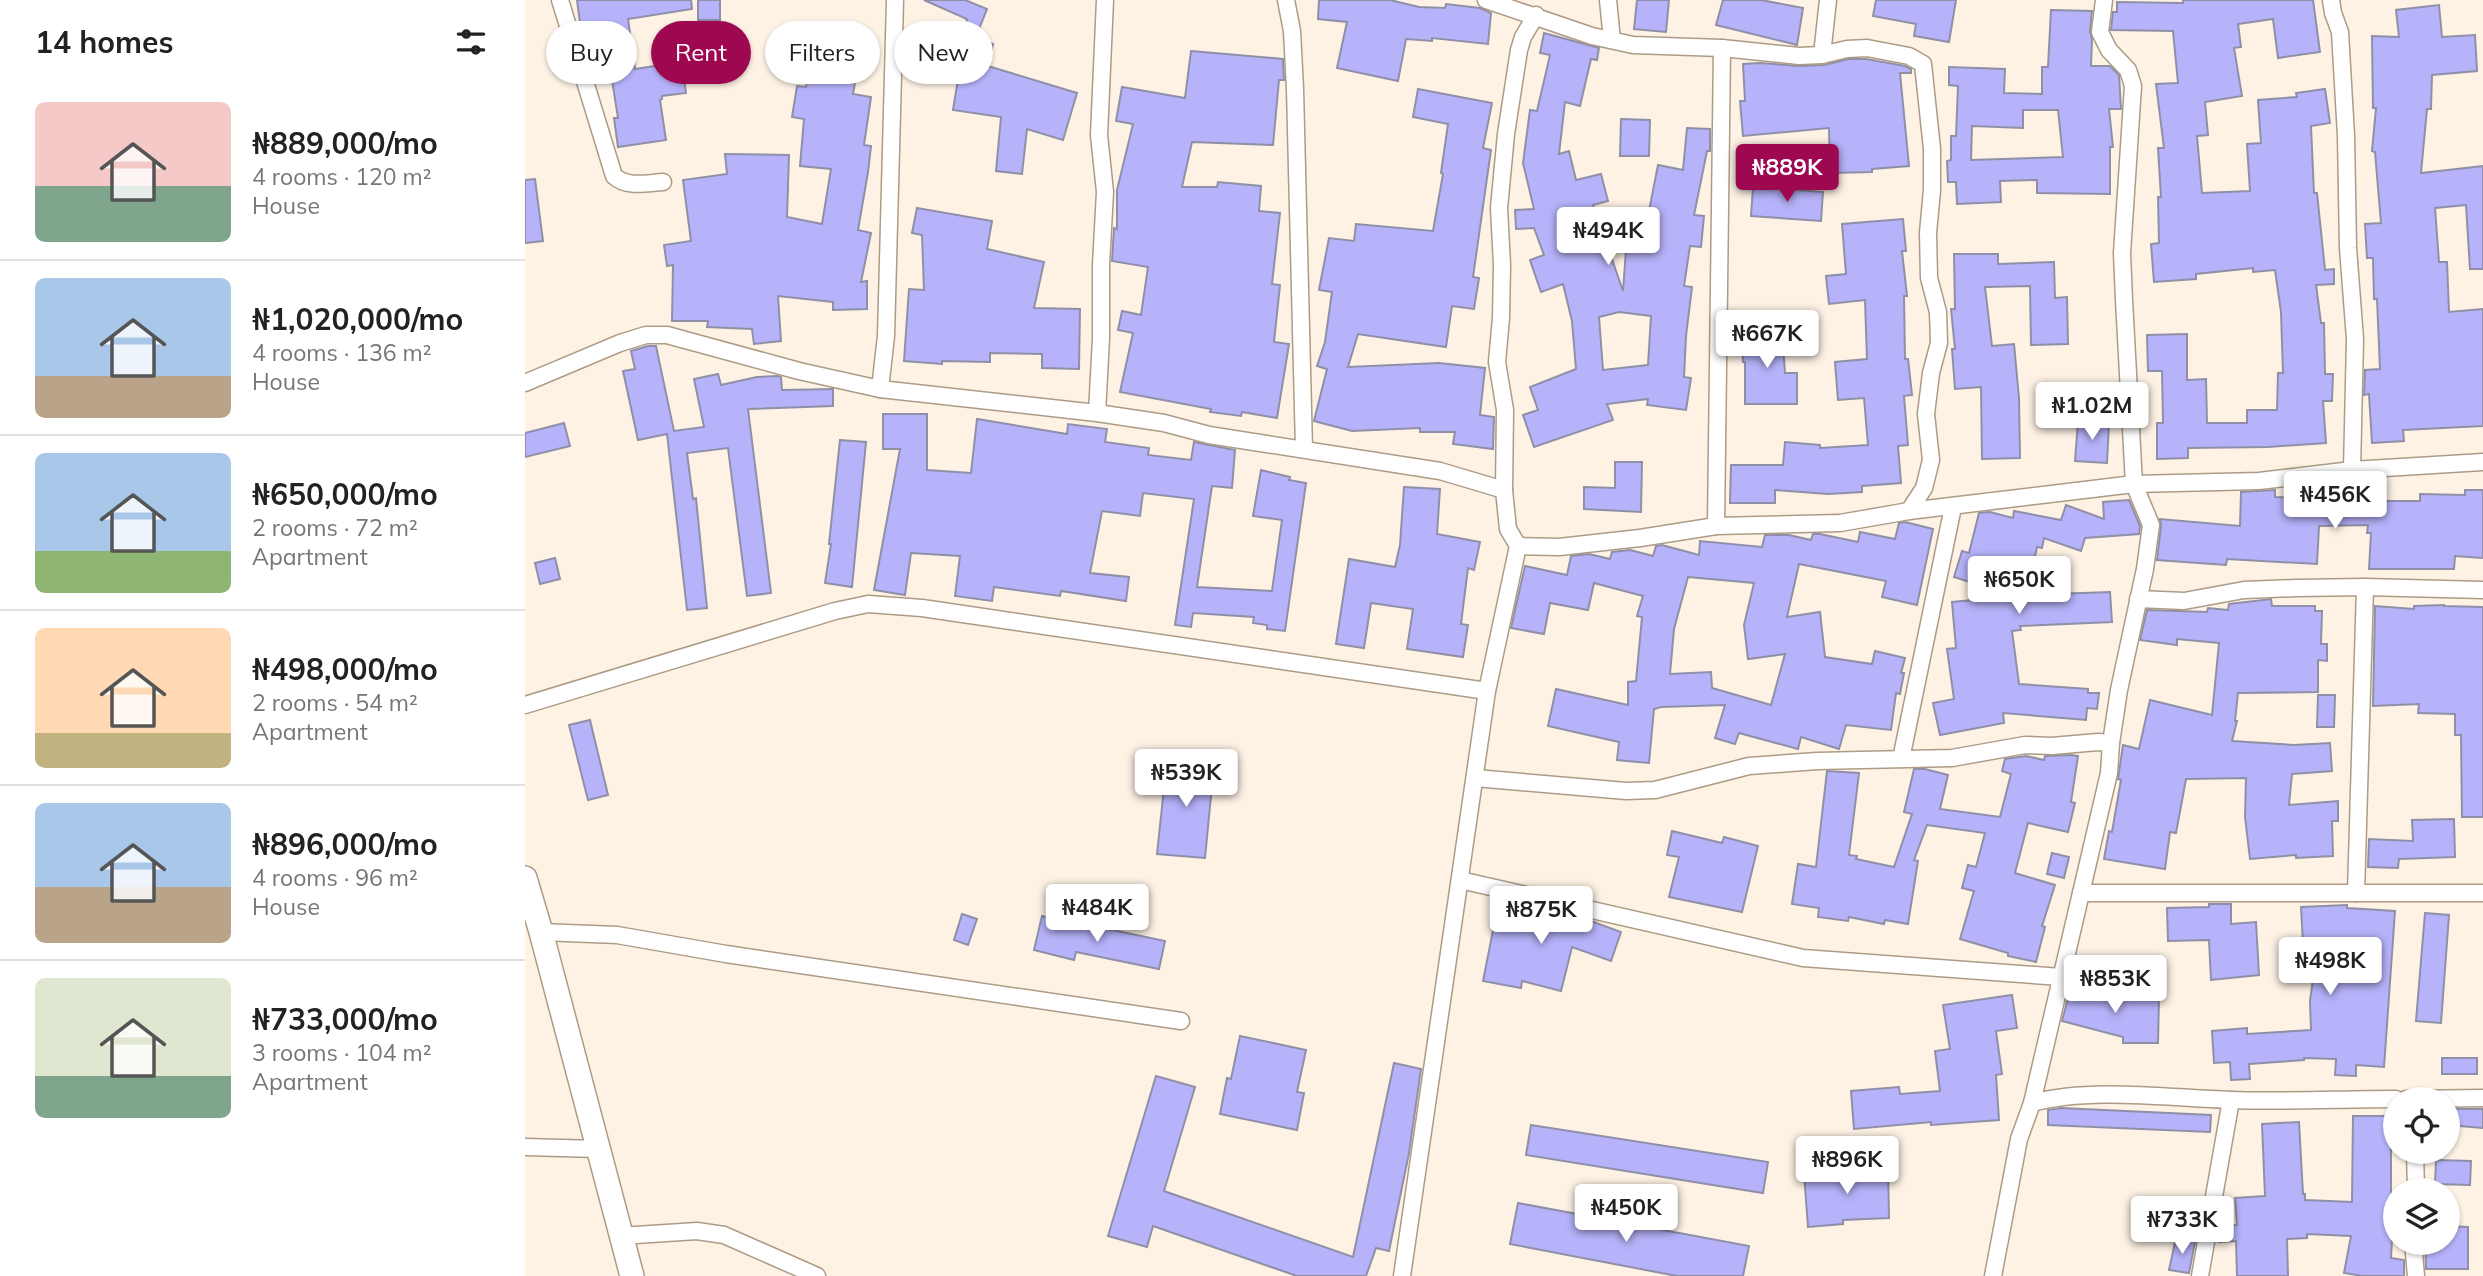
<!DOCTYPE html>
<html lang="en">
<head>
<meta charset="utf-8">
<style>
	body { margin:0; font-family:Mulish,sans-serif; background:#f2f2f2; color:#222; height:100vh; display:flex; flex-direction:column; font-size:26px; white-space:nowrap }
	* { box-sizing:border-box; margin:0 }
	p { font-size:23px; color:#767676 }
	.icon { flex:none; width:38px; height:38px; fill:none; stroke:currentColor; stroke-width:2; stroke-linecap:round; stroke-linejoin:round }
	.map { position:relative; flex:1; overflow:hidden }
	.panel { display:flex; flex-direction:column; background:#fff; width:525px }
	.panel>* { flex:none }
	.hud { position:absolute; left:21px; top:21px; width:665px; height:63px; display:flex; gap:14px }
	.buttons { position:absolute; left:1858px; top:1087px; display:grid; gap:14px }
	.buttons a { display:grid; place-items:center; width:77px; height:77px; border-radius:50%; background:#fff; box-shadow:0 2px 5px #0004; font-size:35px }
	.price { position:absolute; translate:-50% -60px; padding:0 16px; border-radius:7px; background:#fff; color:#222; font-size:23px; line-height:46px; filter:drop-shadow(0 2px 4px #0008) }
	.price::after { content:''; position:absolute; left:50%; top:42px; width:21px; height:16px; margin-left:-10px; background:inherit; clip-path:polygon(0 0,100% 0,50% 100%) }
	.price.selected { background:#9e0851; color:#fff }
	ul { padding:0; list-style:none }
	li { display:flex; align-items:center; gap:21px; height:175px; padding:0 35px }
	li+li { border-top:2px solid #e0e0e0 }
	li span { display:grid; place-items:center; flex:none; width:196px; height:140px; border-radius:10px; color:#555 }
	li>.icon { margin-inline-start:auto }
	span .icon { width:84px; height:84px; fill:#fffc; stroke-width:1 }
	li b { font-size:30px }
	h2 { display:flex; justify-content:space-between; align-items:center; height:84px; padding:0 35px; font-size:30px }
	.pill { padding:0 24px; border-radius:32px; background:#fff; box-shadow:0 2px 5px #0004; font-size:24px; line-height:63px }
	.pill.selected { background:#9e0851; color:#fff }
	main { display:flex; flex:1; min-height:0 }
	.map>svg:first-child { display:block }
	.building { fill:#b7b3fb; stroke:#8f8fa7; stroke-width:2; fill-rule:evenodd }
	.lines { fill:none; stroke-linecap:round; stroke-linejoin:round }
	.minor-casing { stroke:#ad9b86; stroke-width:19 }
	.secondary-casing { stroke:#ad9b86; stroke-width:26 }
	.minor { stroke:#fff; stroke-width:16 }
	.secondary { stroke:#fff; stroke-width:23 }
</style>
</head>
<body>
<main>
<section class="panel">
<h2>14 homes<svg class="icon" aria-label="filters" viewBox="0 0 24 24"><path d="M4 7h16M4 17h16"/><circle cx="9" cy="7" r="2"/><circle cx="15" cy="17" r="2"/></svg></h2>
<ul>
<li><span style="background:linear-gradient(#f6c9c9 60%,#7fa58c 0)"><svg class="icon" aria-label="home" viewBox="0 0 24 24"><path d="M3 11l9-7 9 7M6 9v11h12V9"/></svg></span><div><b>₦889,000/mo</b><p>4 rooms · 120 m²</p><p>House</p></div></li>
<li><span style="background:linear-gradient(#a9c7e8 70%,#b9a48a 0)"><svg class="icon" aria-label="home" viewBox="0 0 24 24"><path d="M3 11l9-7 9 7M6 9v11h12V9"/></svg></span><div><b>₦1,020,000/mo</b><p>4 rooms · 136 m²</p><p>House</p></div></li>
<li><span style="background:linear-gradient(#a9c7e8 70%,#8fb573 0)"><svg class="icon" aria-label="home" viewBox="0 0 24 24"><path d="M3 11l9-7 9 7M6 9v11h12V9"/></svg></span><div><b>₦650,000/mo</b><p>2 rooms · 72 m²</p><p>Apartment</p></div></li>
<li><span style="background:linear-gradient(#ffd9b3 75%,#c2b280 0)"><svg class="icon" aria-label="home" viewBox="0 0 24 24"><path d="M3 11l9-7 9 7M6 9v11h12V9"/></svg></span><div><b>₦498,000/mo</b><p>2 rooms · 54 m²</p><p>Apartment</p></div></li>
<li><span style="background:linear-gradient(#a9c7e8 60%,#b9a48a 0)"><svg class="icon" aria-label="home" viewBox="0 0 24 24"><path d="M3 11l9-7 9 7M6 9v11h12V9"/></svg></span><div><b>₦896,000/mo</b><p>4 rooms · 96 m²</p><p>House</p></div></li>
<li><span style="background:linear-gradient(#dfe7d0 70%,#7fa58c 0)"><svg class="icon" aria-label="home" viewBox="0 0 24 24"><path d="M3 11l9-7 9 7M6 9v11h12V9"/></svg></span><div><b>₦733,000/mo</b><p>3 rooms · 104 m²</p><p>Apartment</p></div></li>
</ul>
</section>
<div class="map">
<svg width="1958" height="1276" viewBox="0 0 1958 1276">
	<rect width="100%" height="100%" fill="#fef2e5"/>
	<!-- building -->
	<g class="building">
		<path d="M52,0H166L167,9L103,19L110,69L157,62L161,93L137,96V99L135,100L141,140L93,147L89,118H93L82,48L64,51L59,22L55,23Z"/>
		<rect x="173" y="0" width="22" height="20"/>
		<path d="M399,0H440L462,9L450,39L468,44L463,66L552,93L538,140L502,129L497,174L471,171L476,117L428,110L435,67L430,66L442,19Z"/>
		<path d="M794,0H865L894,7L920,8L921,4L955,8L966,13L963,44L907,38V41L881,39L873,81L812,68L822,22L793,19Z"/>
		<path d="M1112,0H1144L1141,32L1109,29Z"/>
		<path d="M1198,0H1236L1278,8L1272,45L1191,25Z"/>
		<path d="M1351,0H1431L1424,42L1389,36L1391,24L1348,16Z"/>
		<path d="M1658,0H1788L1795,52L1753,58L1748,19L1713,24L1716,47L1709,48L1717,96L1680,102L1683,135L1672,136L1677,193L1725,191L1722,144L1736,143L1733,100L1772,97L1771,93L1800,89L1805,123L1786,126L1789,193H1792L1800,270L1809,269V284L1791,285L1796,323H1799L1800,374H1808L1807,401H1798L1801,443L1743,447L1663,448V458L1632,459V423H1638L1637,371H1623L1622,335L1662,334V380L1681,379L1682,423H1722V410H1752L1753,373H1758L1756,312L1750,270L1728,272V268L1671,274V279L1629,282L1626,244L1634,243L1633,197H1636L1633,148H1639L1631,84L1653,83L1648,31L1586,30L1588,12H1592V2L1658,3Z"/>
		<path d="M1914,5L1917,37L1950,35L1952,71L1907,75L1906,109H1902L1896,173L1958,166V269H1945L1941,205L1910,208L1914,262H1922L1924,312L1958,309V426L1878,430L1879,441L1847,443L1844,394L1839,395L1840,370L1855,369L1852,299H1849L1848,258H1842L1840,224L1856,223L1850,152L1847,151L1851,108H1848L1847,36L1874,37L1871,10Z"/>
		<path d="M1526,10L1567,11L1565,31L1567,40L1566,66H1585L1594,75L1596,109H1584L1588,147H1585V194L1512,193V180L1475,181L1476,202L1432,204L1431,182H1423L1422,161L1426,160V136H1431L1433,86L1424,85V67L1480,69L1479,93L1517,94V67H1523ZM1498,110H1533L1538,157L1446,160L1447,126L1498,128Z"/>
		<path d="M1019,33L1074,48L1072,60L1066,59L1055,106L1040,102L1034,154L1044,151L1051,180L1076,174L1083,201L1068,205L1098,291L1104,209L1124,211L1133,165L1158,170L1162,128L1185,129V151H1182L1169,215L1179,216L1176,247L1165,246L1159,286L1167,287L1161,336L1159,377L1166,378L1161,410L1122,405L1123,399L1082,404L1088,420L1009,447L998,415L1013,410L1005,387L1051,369L1047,321L1038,284L1016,292L1005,260L1019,255L1009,228L991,229L990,210L1009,209L998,163L1005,110L1012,111L1025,55L1015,53ZM1094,312L1126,316L1123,365L1078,370L1074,317Z"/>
		<path d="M288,42L336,49L328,94L346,97L339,145L346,146L343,172L333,230L346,233L336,282L342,281V309L308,310V302L253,296L256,341L229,344L227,329L182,327L183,321H147L148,265L142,266L139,245L166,241L158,180L202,174L200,154L264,155L262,217L297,224L306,169L275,166L279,119L267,117L272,86L281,87Z"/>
		<path d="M666,51L758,59L759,80H754L748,145L667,142L657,187H692L693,182L736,186L734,211L755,213L747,284L755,285L749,342L764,344L752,418L717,412L716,416L685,412L686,409L595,392L608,333L593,330L597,311L616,315L623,267L587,261L589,228L592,229V190L608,124L591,121L597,87L660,98Z"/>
		<path d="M1324,59H1341L1380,66L1386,69V73H1375L1384,166L1347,169V172L1305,173L1304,128L1218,136L1215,101H1220L1218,64L1235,63L1274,66L1299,65Z"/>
		<path d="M893,89L967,103L958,148L966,150L948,277L954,278L949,309L927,306L921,347L833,334L823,367L914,363L960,368L955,415L969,417L968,449L928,444L930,432H895V428L827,431L789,421L802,369L792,366L800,342L807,292L794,290L804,238L829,241L831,224L908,231L918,174L916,173L923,124L888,117Z"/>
		<path d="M1096,119L1125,120L1124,156H1095Z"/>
		<path d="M10,179L18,241L0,243V180Z"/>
		<path d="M1228,187L1298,192L1296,221L1226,216Z"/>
		<path d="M392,208L467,221L462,249L519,262L509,308L555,309L554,369L517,368V354L465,353V362L417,361V364L379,361L384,289L399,290L397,235L387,233Z"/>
		<path d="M1378,219L1381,251H1377L1382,296H1379L1380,359H1383L1387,395L1379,396L1383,445L1373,446L1376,483L1337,486V492L1303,494L1250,490V503H1205L1206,465H1258L1260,442L1295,445V448L1343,445L1339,398L1313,400L1310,362L1342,359L1340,300L1304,304L1301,276L1321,274L1317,224Z"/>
		<path d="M1429,254H1473V264L1529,262L1530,298L1542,297L1543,344L1506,345L1505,286L1460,287L1467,346L1489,344L1494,398L1495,458L1457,459L1456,387L1430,389L1427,349H1430L1426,309H1430Z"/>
		<path d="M1257,330L1260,373H1272V404H1220V362H1218L1216,332Z"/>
		<path d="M123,346H131L149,431L179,427L169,379L193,374L196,385L232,377L252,376L256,377L257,390L308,389V406L223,409L246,593L222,596L203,448L162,453L168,499L171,498L182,608L162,610L142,434L113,440L98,371L110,369L106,351Z"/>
		<path d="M358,414H402V470L446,473L452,419L542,434L543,424L582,429L580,442L624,448L623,455L666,460L669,442L710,450L707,488L687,486L672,587L747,591L757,520L728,516L736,470L765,477L764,480L781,483L760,631L742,629V625L728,623L729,617L668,613L666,627L650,625L669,499L618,493L615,516L577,511L565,573L604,577L601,601L536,591L535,596L469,587L467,601L430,596L435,556L386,553L380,595L349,590L375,449H358Z"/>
		<path d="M1553,421L1584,423L1582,463L1550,461Z"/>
		<path d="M39,423L45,446L0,457V433Z"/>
		<path d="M315,440L341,442L327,587L300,583L306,544H304Z"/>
		<path d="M1090,462H1117L1116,512L1059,509V487L1090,488Z"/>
		<path d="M879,487L915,489L912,534L955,542L949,570L943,568L936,624L943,625L938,657L882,649L888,609L846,603L839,648L811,644L824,559L870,567L875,545Z"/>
		<path d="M1750,490V497L1794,498V501H1895V494L1940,495V490H1958V558L1930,556L1929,569H1844L1846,533H1842L1843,525L1794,526L1792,564L1702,559L1701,565L1632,560L1636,526L1635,519L1715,526L1716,492Z"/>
		<path d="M1604,500L1615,526L1614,534L1560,538L1556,551L1519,538L1517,548L1512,547L1502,595L1585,592L1587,622L1495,626L1496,630L1487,631L1494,684L1563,689V693H1574L1572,709L1562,708L1561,720L1478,713L1479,723L1415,735L1408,703L1429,699L1422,649L1431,648L1427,602L1490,596L1429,577L1437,551L1444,553L1454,513L1465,512L1488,518L1489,511L1536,520L1541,505L1579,519L1578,502Z"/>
		<path d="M1380,522L1408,529L1392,605L1357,597L1361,581L1274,564L1262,617L1295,612L1300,657L1347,664L1350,651L1380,658L1376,673H1379L1375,694L1371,693L1366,730L1321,725L1314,749L1276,737L1273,749L1214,733L1210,744L1190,738L1200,705L1136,707L1129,709L1124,763L1092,760L1094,742L1023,726L1031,689L1103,705V682L1111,681L1117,617L1112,616L1118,596L1069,583L1063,610L1025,603L1019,634L986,628L1000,566L1042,575L1046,556L1064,554L1085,559L1087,552L1105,550L1128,556L1131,546L1137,545L1174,555L1175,541L1237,547L1240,535H1264L1286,540L1288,534H1295L1333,542L1335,532L1370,539L1374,523ZM1163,577L1229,583L1219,625L1223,659L1260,654L1246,705L1187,688L1186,672L1145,674L1149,629Z"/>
		<path d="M30,558L35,579L15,584L10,563Z"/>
		<path d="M1746,599L1747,606H1790V611H1797L1796,644H1802V661L1793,660V692L1713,693L1710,721H1712L1707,741L1769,745L1805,743L1807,771L1767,774L1764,805L1813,801V821H1807L1808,856L1771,858V855L1725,859L1720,817L1721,778L1661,779L1651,833L1645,832L1640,869L1579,859L1584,831L1587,832L1596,780L1593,779L1598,745L1614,749L1625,700L1687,715L1694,643L1652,639V645L1615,640L1622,610L1682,612L1683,608L1703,610L1704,604Z"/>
		<path d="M1919,605V606L1958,607V817H1937L1936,735H1930V714L1893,713L1894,704L1848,706L1850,606L1889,609V606Z"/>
		<path d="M1793,695H1810L1809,727H1792Z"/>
		<path d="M65,720L83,795L63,800L44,725Z"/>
		<path d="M1546,755L1553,756L1546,802L1550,803L1543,832L1503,823L1490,873L1530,885L1517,926L1520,927L1511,962L1483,956V953L1435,939L1449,891L1437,888L1443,865L1451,867L1460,833L1402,825L1389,860L1393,861L1383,924L1360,920L1359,924L1324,917L1323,921L1293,917L1294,908L1267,904L1273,864L1291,867L1302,771L1334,773L1324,855L1332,856L1331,859L1369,867L1387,814L1379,812L1389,769H1400L1423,775L1415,809L1475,817L1486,774L1477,771L1480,759L1501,756L1519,760L1520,756Z"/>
		<path d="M642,760L689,765L680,858L632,854Z"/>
		<path d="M1929,819L1930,857L1874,859L1873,868L1843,867L1844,839L1888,841L1887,820Z"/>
		<path d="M1147,831L1197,843L1199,837L1233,846L1217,912L1144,897L1154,857L1142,855Z"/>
		<path d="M1527,853L1544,857L1539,878L1522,874Z"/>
		<path d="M974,900L1009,908V911L1064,925L1066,921L1096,932L1086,961L1047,947L1036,991L997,981L996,988L958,981Z"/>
		<path d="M1684,904H1706V924L1731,922L1734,975L1686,980L1684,940L1643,941L1642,908L1684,907Z"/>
		<path d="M1822,905V908L1870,911L1859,1067L1831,1065V1076L1810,1075L1811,1059L1779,1058V1060L1724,1064L1725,1079L1706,1080L1705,1062L1689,1063L1687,1031L1722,1028V1034L1786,1030L1785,1001L1788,979H1780L1776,907Z"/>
		<path d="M1900,913L1924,915L1916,1023L1891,1021Z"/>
		<path d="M437,914L452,919L443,945L429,940Z"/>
		<path d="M517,916L572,930L573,927L640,941L634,969L551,952L549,960L509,950Z"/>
		<path d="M1546,987L1586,997L1634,998L1633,1043H1598V1037L1537,1021Z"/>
		<path d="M1487,995L1492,1028L1471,1031L1477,1074L1471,1075L1474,1120L1406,1125V1122L1329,1129L1326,1091L1374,1087L1375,1094L1415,1091L1410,1051L1425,1049L1418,1005Z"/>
		<path d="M715,1036L781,1050L772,1092L779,1093L772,1130L695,1114L702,1078L706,1079Z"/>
		<rect x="1917" y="1058" width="35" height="16"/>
		<path d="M869,1063L896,1069L884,1153L864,1251L851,1248L841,1276H772L628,1226L622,1247L583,1236L631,1076L670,1087L639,1191L828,1257Z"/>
		<path d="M1536,1108L1686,1115L1685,1132L1523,1125V1110Z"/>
		<path d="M1923,1109H1958V1128L1923,1125Z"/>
		<path d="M1828,1116H1866V1204H1869L1866,1258L1879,1260V1276H1838L1819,1273L1826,1236L1782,1234V1238L1762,1239L1763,1276H1712L1711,1241L1694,1242L1693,1232L1695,1226L1712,1225L1710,1198L1740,1196L1737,1124L1774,1122L1778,1194H1780V1200L1827,1202Z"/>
		<path d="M1006,1125L1243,1162L1238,1193L1001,1155Z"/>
		<path d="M1911,1160L1946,1161L1945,1185L1910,1184Z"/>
		<path d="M1363,1167L1364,1218L1318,1220V1224L1283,1227L1279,1173Z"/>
		<path d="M993,1203L1224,1246L1218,1276H1152L985,1244Z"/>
		<path d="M1923,1226L1943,1227V1269H1901L1900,1242H1923Z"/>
		<path d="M1651,1238L1670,1242L1664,1273L1644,1270Z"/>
	</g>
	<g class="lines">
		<!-- minor casing -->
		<g class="minor-casing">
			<g id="minor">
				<path d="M35,0L89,176C102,188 121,183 138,182"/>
				<path d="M761,0L767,31L770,89L779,449"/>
				<path d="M961,0L1067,36L1108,45L1197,48L1274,56L1297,55L1322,49L1342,48L1384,56L1398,64L1407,149V190L1403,233L1404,278L1413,312L1414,343L1406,373L1401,414L1406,460L1399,488L1384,511"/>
				<path d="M1083,0L1087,40"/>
				<path d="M1806,0L1808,13L1815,32L1821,136L1823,248L1830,339L1827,470"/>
				<path d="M1297,55L1303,0"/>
				<path d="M0,383L95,343L121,335H142L274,371L355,389L572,413L639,423L684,435L915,471L979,490"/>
				<path d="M355,389L361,336L370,0"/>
				<path d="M572,413L576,338V265L580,192L574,135L580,0"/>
				<path d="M1191,526L1197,48"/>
				<path d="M993,546L1034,547L1115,538L1191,526L1315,523L1384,511L1609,484L1734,481L1827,470L1958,462"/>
				<path d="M1613,599L1659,601L1719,590L1772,588L1840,587L1958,590"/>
				<path d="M0,705L310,611L343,604L397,608L962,691"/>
				<path d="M1376,759L1428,507"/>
				<path d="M950,778L1101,791L1130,790L1224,766L1292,761L1427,758L1500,745L1527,746L1573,742L1586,743"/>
				<path d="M935,880L1278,958L1536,977"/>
				<path d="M1556,893H1958"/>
				<path d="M1831,893L1840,587"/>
				<path d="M16,932L92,935L201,954L656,1021"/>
				<path d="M1881,1099L1958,1098"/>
				<path d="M1507,1103C1565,1087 1644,1098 1705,1100C1760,1102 1815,1099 1871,1099"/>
				<path d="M0,1147L73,1149"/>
				<path d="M1890,1152L1891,1190"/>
				<path d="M95,1236L172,1231L199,1235L292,1276"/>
				<path d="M1888,1242L1891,1276"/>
				<path d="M877,1276L962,691L993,546L983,529L979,490L980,410L972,362L976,318L977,265L974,208L981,134L994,50L998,37L1011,15"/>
				<path d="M1468,1276L1494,1139L1507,1103L1584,773L1586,743L1594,690L1620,569L1626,525L1609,484L1599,300L1597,253L1608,86L1603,70L1584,50L1575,32L1579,0"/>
				<path d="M1675,1276L1706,1100"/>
			</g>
		</g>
		<!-- secondary casing -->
		<g class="secondary-casing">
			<path id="secondary" d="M0,878L16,932L107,1276"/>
		</g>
		<!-- minor -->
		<use href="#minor" class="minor"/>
		<!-- secondary -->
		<use href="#secondary" class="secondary"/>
	</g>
</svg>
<div class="buttons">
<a><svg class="icon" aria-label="locate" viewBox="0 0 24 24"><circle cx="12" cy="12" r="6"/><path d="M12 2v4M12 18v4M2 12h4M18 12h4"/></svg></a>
<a><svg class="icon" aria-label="layers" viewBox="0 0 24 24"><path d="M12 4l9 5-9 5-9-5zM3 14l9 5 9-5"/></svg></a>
</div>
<b class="price selected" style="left:1262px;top:204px">₦889K</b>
<b class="price" style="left:1083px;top:267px">₦494K</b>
<b class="price" style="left:1242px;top:370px">₦667K</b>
<b class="price" style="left:1567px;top:442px">₦1.02M</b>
<b class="price" style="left:1810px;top:531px">₦456K</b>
<b class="price" style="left:1494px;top:616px">₦650K</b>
<b class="price" style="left:661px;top:809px">₦539K</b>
<b class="price" style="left:572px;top:944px">₦484K</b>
<b class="price" style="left:1016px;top:946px">₦875K</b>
<b class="price" style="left:1805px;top:997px">₦498K</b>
<b class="price" style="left:1590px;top:1015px">₦853K</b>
<b class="price" style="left:1322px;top:1196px">₦896K</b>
<b class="price" style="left:1101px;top:1244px">₦450K</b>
<b class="price" style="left:1657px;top:1256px">₦733K</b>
<div class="hud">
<a class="pill">Buy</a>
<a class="pill selected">Rent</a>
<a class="pill">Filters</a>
<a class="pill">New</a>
</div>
</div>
</main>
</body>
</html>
